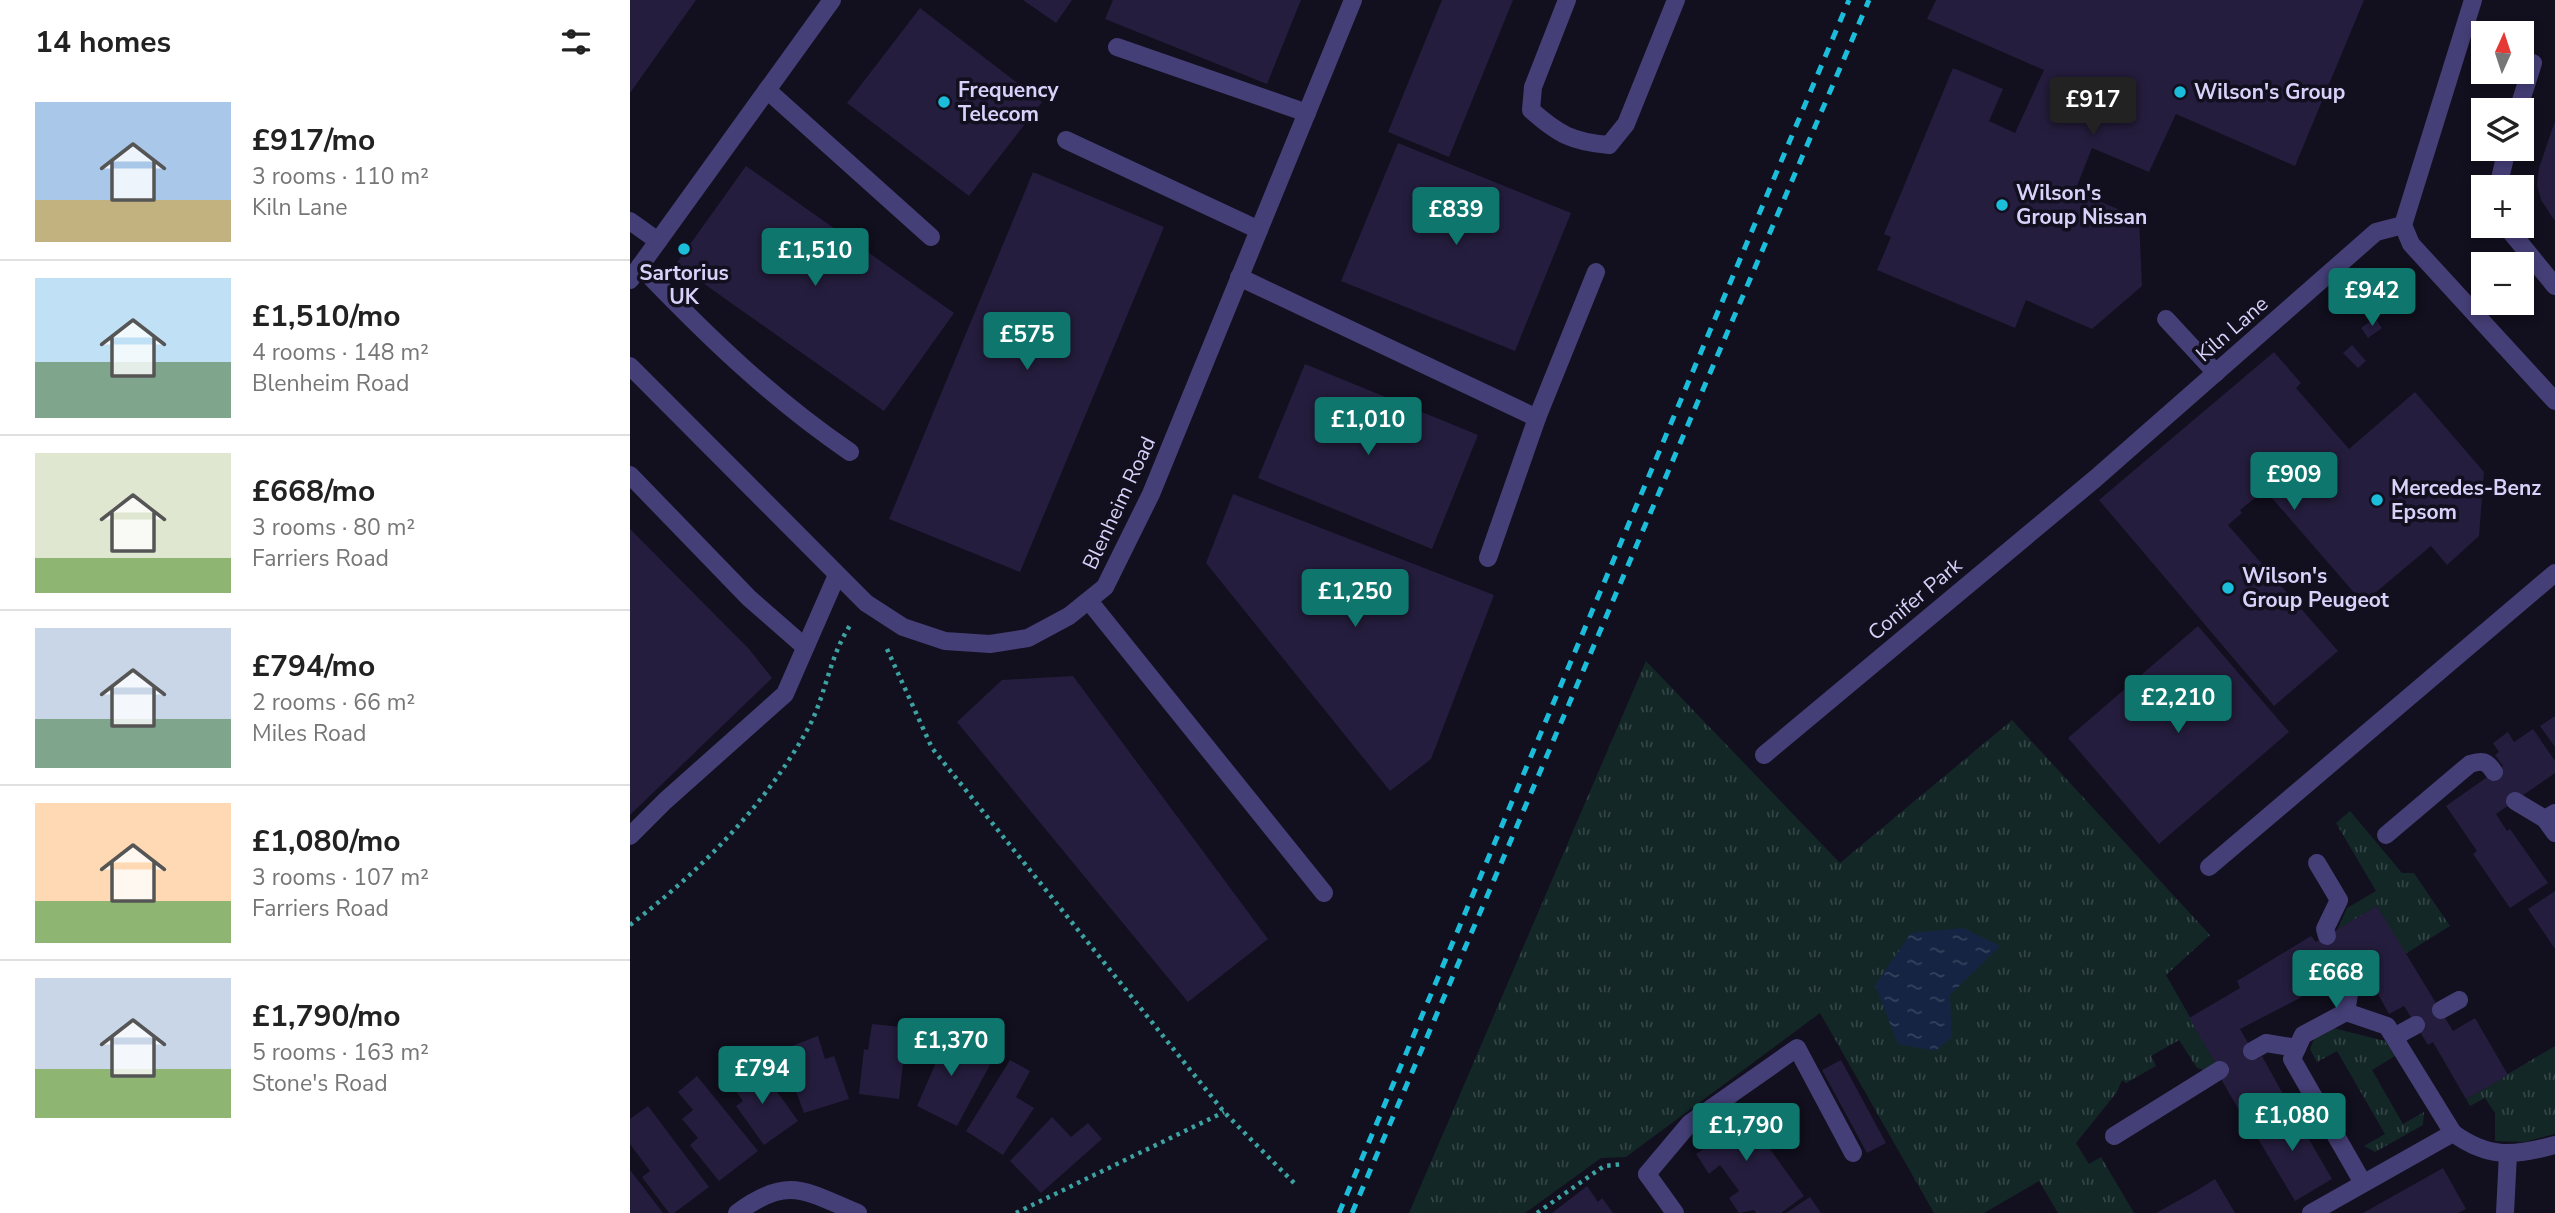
<!DOCTYPE html>
<html lang="en">
<head>
<meta charset="utf-8">
<style>
	body { margin:0; font-family:"Nunito Sans",sans-serif; background:#f6f6f6; color:#222; height:100vh; display:flex; flex-direction:column; font-size:26px; white-space:nowrap }
	* { box-sizing:border-box; margin:0 }
	p { font-size:23px; color:#767676 }
	.icon { flex:none; width:38px; height:38px; fill:none; stroke:currentColor; stroke-width:2; stroke-linecap:round; stroke-linejoin:round }
	.map { position:relative; flex:1; overflow:hidden }
	.side { display:flex; flex-direction:column; background:#fff; width:630px }
	.side>* { flex:none }
	.needle { width:46px; rotate:3deg }
	.buttons { position:absolute; left:1841px; top:21px; display:grid; gap:14px }
	.buttons a { display:grid; place-items:center; width:63px; height:63px; border-radius:0px; background:#fff; box-shadow:0 4px 10px #0003; font-size:35px }
	.price { position:absolute; translate:-50% -60px; padding:0 16px; border-radius:7px; background:#0f766e; color:#fff; font-size:23px; line-height:46px; filter:drop-shadow(0 2px 4px #0008) }
	.price::after { content:''; position:absolute; left:50%; top:42px; width:21px; height:16px; margin-left:-10px; background:inherit; clip-path:polygon(0 0,100% 0,50% 100%) }
	.price.on { background:#222; color:#fff }
	ul { padding:0; list-style:none }
	li { display:flex; align-items:center; gap:21px; height:175px; padding:0 35px }
	li+li { border-top:2px solid #e0e0e0 }
	li span { display:grid; place-items:center; flex:none; width:196px; height:140px; border-radius:0px; color:#555 }
	li>.icon { margin-inline-start:auto }
	span .icon { width:84px; height:84px; fill:#fffc; stroke-width:1 }
	li b { font-size:30px }
	h2 { display:flex; justify-content:space-between; align-items:center; height:84px; padding:0 35px; font-size:30px }
	main { display:flex; flex:1; min-height:0 }
	.map>svg:first-child { display:block }
	.grass { fill:url(#grass-tufts) }
	.water { fill:url(#water-ripples) }
	.building { fill:#251d3d }
	.lines { fill:none; stroke-linecap:round; stroke-linejoin:round }
	.path { stroke:#3ca3a2; stroke-width:4.5; stroke-dasharray:3.5 5; stroke-linecap:butt }
	.service { stroke:#453f77; stroke-width:18 }
	.minor { stroke:#453f77; stroke-width:18 }
	.rail { stroke:#1bbddb; stroke-width:5; stroke-dasharray:10 9; stroke-linecap:butt }
	.poi-dot { fill:#1bbddb; stroke:#120f1e; stroke-width:2.5 }
	.labels { text-anchor:middle; dominant-baseline:central; stroke-width:7; stroke-linejoin:round; paint-order:stroke }
	.poi-label { font-size:21px; font-weight:bold; fill:#d8d1f9; stroke:#120f1e; text-anchor:start }
	.street-label { font-size:21px; fill:#d8d1f9; stroke:#120f1e }
</style>
</head>
<body>
<main>
<section class="side">
<h2>14 homes<svg class="icon" aria-label="filters" viewBox="0 0 24 24"><path d="M4 7h16M4 17h16"/><circle cx="9" cy="7" r="2"/><circle cx="15" cy="17" r="2"/></svg></h2>
<ul>
<li><span style="background:linear-gradient(#a9c7e8 70%,#c2b280 0)"><svg class="icon" aria-label="home" viewBox="0 0 24 24"><path d="M3 11l9-7 9 7M6 9v11h12V9"/></svg></span><div><b>£917/mo</b><p>3 rooms · 110 m²</p><p>Kiln Lane</p></div></li>
<li><span style="background:linear-gradient(#bfe0f5 60%,#7fa58c 0)"><svg class="icon" aria-label="home" viewBox="0 0 24 24"><path d="M3 11l9-7 9 7M6 9v11h12V9"/></svg></span><div><b>£1,510/mo</b><p>4 rooms · 148 m²</p><p>Blenheim Road</p></div></li>
<li><span style="background:linear-gradient(#dfe7d0 75%,#8fb573 0)"><svg class="icon" aria-label="home" viewBox="0 0 24 24"><path d="M3 11l9-7 9 7M6 9v11h12V9"/></svg></span><div><b>£668/mo</b><p>3 rooms · 80 m²</p><p>Farriers Road</p></div></li>
<li><span style="background:linear-gradient(#c9d6e8 65%,#7fa58c 0)"><svg class="icon" aria-label="home" viewBox="0 0 24 24"><path d="M3 11l9-7 9 7M6 9v11h12V9"/></svg></span><div><b>£794/mo</b><p>2 rooms · 66 m²</p><p>Miles Road</p></div></li>
<li><span style="background:linear-gradient(#ffd9b3 70%,#8fb573 0)"><svg class="icon" aria-label="home" viewBox="0 0 24 24"><path d="M3 11l9-7 9 7M6 9v11h12V9"/></svg></span><div><b>£1,080/mo</b><p>3 rooms · 107 m²</p><p>Farriers Road</p></div></li>
<li><span style="background:linear-gradient(#c9d6e8 65%,#8fb573 0)"><svg class="icon" aria-label="home" viewBox="0 0 24 24"><path d="M3 11l9-7 9 7M6 9v11h12V9"/></svg></span><div><b>£1,790/mo</b><p>5 rooms · 163 m²</p><p>Stone's Road</p></div></li>
</ul>
</section>
<div class="map">
<svg width="1925" height="1213" viewBox="0 0 1925 1213">
	<defs>
		<pattern id="grass-tufts" width="24" height="20" patternUnits="userSpaceOnUse" patternTransform="scale(1.75)"><rect width="24" height="20" fill="#132727"/><path d="M3 7l-1-3M5 7V3M7 7l1-3M15 17l-1-3M17 17v-4M19 17l1-3" fill="none" stroke="#354547"/></pattern>
		<pattern id="water-ripples" width="26" height="14" patternUnits="userSpaceOnUse" patternTransform="scale(1.75)"><rect width="26" height="14" fill="#152442"/><path d="M2 4q2-2 4 0t4 0M15 11q2-2 4 0t4 0" fill="none" stroke="#36435e"/></pattern>
	</defs>
	<rect width="100%" height="100%" fill="#120f1e"/>
	<!-- grass -->
	<g class="grass">
		<path d="M1016,661L1210,863L1382,720L1580,935L1536,975L1586,1063L1574,1070L1567,1068L1549,1040L1521,1056L1526,1066L1496,1083L1492,1080L1487,1092L1446,1143L1459,1164L1471,1157L1504,1213H1428L1409,1181L1354,1213H1304L1190,1013L996,1157L971,1158L895,1213H779Z"/>
		<path d="M1720,811L1772,873H1784L1820,926L1775,954L1747,906L1707,930L1717,908L1746,891L1706,823Z"/>
		<path d="M1703,1028L1755,1041L1765,1056L1742,1070L1773,1124L1794,1112L1793,1125L1745,1152L1734,1146L1755,1134L1707,1051L1687,1062L1680,1049L1684,1039Z"/>
		<path d="M1925,1046V1134L1894,1142L1865,1141V1113L1855,1098L1840,1106L1836,1099Z"/>
	</g>
	<!-- water -->
	<path class="water" d="M1333,928L1370,946L1320,995L1322,1037L1305,1051L1268,1044L1245,985L1281,933Z"/>
	<!-- building -->
	<g class="building">
		<path d="M0,0H66L0,93Z"/>
		<path d="M393,0H442L426,23Z"/>
		<path d="M483,0H671L637,84L475,19Z"/>
		<path d="M812,0H883L819,157L758,132Z"/>
		<path d="M1306,0H1734L1665,166L1546,114L1519,172L1462,148L1445,191L1509,218L1512,286L1462,329L1396,300L1385,328L1247,270L1261,237L1254,234L1323,68L1373,89L1359,121L1385,133L1414,70L1297,19Z"/>
		<path d="M290,8L412,102L339,196L217,103Z"/>
		<path d="M1925,121V221L1911,200L1907,185L1909,168Z"/>
		<path d="M768,143L941,213L885,351L711,281Z"/>
		<path d="M116,166L324,313L254,411L46,264Z"/>
		<path d="M403,172L534,227L390,572L259,519Z"/>
		<path d="M1745,318L1752,328L1738,338L1731,328Z"/>
		<path d="M1722,345L1736,361L1728,368L1713,353Z"/>
		<path d="M1644,352L1671,383L1666,388L1719,449L1785,392L1854,472L1849,536L1817,565L1801,546L1733,603L1635,490L1610,510L1612,513L1598,525L1708,651L1644,706L1469,500Z"/>
		<path d="M675,364L848,435L802,549L628,478Z"/>
		<path d="M603,494L864,595L801,759L760,791L576,563Z"/>
		<path d="M0,529L119,649L142,678L0,815Z"/>
		<path d="M1568,626L1659,732L1529,844L1438,738Z"/>
		<path d="M443,676L638,939L558,1002L327,722L372,680Z"/>
		<path d="M1925,716V747L1910,726Z"/>
		<path d="M1903,729L1925,761V773L1866,814L1877,831L1880,829L1918,883L1880,908L1843,854L1847,851L1816,806L1873,766L1865,755L1869,752L1863,743L1878,732L1884,742Z"/>
		<path d="M1925,891V949L1898,909Z"/>
		<path d="M1747,906L1823,1031L1845,1018L1878,1075L1836,1099L1803,1042L1798,1045L1774,1006L1759,1014L1738,976L1744,973L1737,961L1732,964L1729,959L1668,999L1610,1029L1627,1059L1632,1056L1654,1096L1614,1119L1591,1079L1594,1077L1559,1018L1610,988L1607,981L1681,936L1686,942Z"/>
		<path d="M242,1024L271,1027L268,1053L274,1054L269,1099L229,1094L234,1049L238,1050Z"/>
		<path d="M298,1030L362,1061L327,1126L287,1106L308,1058L293,1052Z"/>
		<path d="M188,1036L195,1059L204,1056L219,1099L174,1113L151,1050Z"/>
		<path d="M380,1060L400,1071L386,1097L404,1108L373,1155L336,1131Z"/>
		<path d="M1211,1060L1256,1143L1237,1153L1192,1070Z"/>
		<path d="M121,1067L135,1086L140,1082L168,1121L134,1145L106,1106L113,1101L99,1082Z"/>
		<path d="M67,1076L128,1151L89,1181L60,1145L68,1138L52,1119L63,1110L48,1092Z"/>
		<path d="M1105,1101L1174,1196L1151,1213H1126L1124,1210L1109,1213L1099,1198L1109,1191L1090,1165L1079,1174L1066,1154L1075,1148L1063,1131Z"/>
		<path d="M1659,1105L1702,1179L1665,1201L1621,1127Z"/>
		<path d="M18,1106L79,1187L44,1213H39L12,1177L20,1171L0,1144V1119Z"/>
		<path d="M422,1117L441,1137L458,1123L472,1139L411,1193L380,1161Z"/>
		<path d="M1813,1168L1836,1209L1828,1213H1733Z"/>
		<path d="M0,1170L33,1213H0Z"/>
		<path d="M1585,1179L1605,1213H1526L1566,1191Z"/>
		<path d="M957,1186L968,1202L972,1198L983,1213H922Z"/>
		<path d="M1180,1197L1191,1213H1156Z"/>
	</g>
	<g class="lines">
		<!-- path -->
		<g class="path">
			<path d="M257,649L302,748L594,1112L666,1185"/>
			<path d="M0,925C69,872 133,808 176,732C196,698 198,658 221,624"/>
			<path d="M386,1213L594,1112"/>
			<path d="M907,1213L974,1166L994,1164"/>
		</g>
		<!-- service -->
		<g class="service">
			<path d="M937,0L903,87L901,110C928,134 942,142 979,145L996,124L1046,0"/>
			<path d="M487,47L677,113"/>
			<path d="M137,90L301,237"/>
			<path d="M1888,110L1903,63"/>
			<path d="M436,140L629,230"/>
			<path d="M1868,187L1877,149"/>
			<path d="M0,221L28,241"/>
			<path d="M1876,226L1925,286"/>
			<path d="M10,266C75,334 142,399 220,452"/>
			<path d="M609,277L907,418"/>
			<path d="M0,280L202,0"/>
			<path d="M1536,319L1586,373"/>
			<path d="M0,475L119,598L175,647"/>
			<path d="M858,558L907,418L966,272"/>
			<path d="M459,601L694,893"/>
			<path d="M1885,801L1915,819"/>
			<path d="M1756,835L1840,764C1852,760 1857,761 1864,772"/>
			<path d="M0,836L35,801L155,694L207,575"/>
			<path d="M1687,863L1709,900L1695,929L1697,936"/>
			<path d="M1579,867L1925,573"/>
			<path d="M1811,1010L1829,1000"/>
			<path d="M1716,1012L1721,982L1716,967"/>
			<path d="M1764,1037L1786,1025"/>
			<path d="M1622,1051L1636,1043L1667,1048"/>
			<path d="M1484,1136L1590,1070"/>
			<path d="M1017,1174L1060,1123L1167,1048L1223,1153"/>
		</g>
		<!-- minor -->
		<g class="minor">
			<path d="M1773,225L1781,244L1925,401"/>
			<path d="M0,366L236,603L273,627L315,641L360,644L398,638L439,616L475,587L521,494L723,0"/>
			<path d="M1134,755L1466,478L1746,232L1773,225L1843,0"/>
			<path d="M1925,813L1915,819L1925,833"/>
			<path d="M1823,1133C1859,1159 1884,1156 1925,1145"/>
			<path d="M1017,1174L1045,1213"/>
			<path d="M107,1213C158,1175 175,1191 228,1213"/>
			<path d="M1681,1213L1823,1133L1757,1026L1716,1012L1673,1035L1662,1059L1733,1183"/>
			<path d="M1875,1213L1878,1154"/>
		</g>
		<!-- rail -->
		<g class="rail">
			<path d="M709,1213L1219,0"/>
			<path d="M722,1213L1239,0"/>
		</g>
	</g>
	<!-- markers -->
	<g class="poi-dot">
		<circle cx="1550" cy="92" r="7"/>
		<circle cx="314" cy="102" r="7"/>
		<circle cx="1372" cy="205" r="7"/>
		<circle cx="54" cy="249" r="7"/>
		<circle cx="1747" cy="500" r="7"/>
		<circle cx="1598" cy="588" r="7"/>
	</g>
	<g class="labels">
		<!-- poi labels -->
		<g class="poi-label">
			<text x="328" y="90">Frequency<tspan x="328" dy="24">Telecom</tspan></text>
			<text x="1564" y="92">Wilson's Group</text>
			<text x="1386" y="193">Wilson's<tspan x="1386" dy="24">Group Nissan</tspan></text>
			<text x="54" y="273" text-anchor="middle">Sartorius<tspan x="54" dy="24">UK</tspan></text>
			<text x="1761" y="488">Mercedes-Benz<tspan x="1761" dy="24">Epsom</tspan></text>
			<text x="1612" y="576">Wilson's<tspan x="1612" dy="24">Group Peugeot</tspan></text>
		</g>
		<!-- street labels -->
		<g class="street-label">
			<text transform="translate(1602 329) rotate(-41)">Kiln Lane</text>
			<text transform="translate(489 503) rotate(-65)">Blenheim Road</text>
			<text transform="translate(1285 599) rotate(-40)">Conifer Park</text>
		</g>
	</g>
</svg>
<div class="buttons">
<a><svg class="needle" viewBox="-14 -14 28 28"><path d="M0-13l5 13h-10z" fill="#e53935"/><path d="M0 13l5-13h-10z" fill="#767676"/></svg></a>
<a><svg class="icon" aria-label="layers" viewBox="0 0 24 24"><path d="M12 4l9 5-9 5-9-5zM3 14l9 5 9-5"/></svg></a>
<a>+</a>
<a>−</a>
</div>
<b class="price on" style="left:1463px;top:137px">£917</b>
<b class="price" style="left:826px;top:247px">£839</b>
<b class="price" style="left:185px;top:288px">£1,510</b>
<b class="price" style="left:1742px;top:328px">£942</b>
<b class="price" style="left:397px;top:372px">£575</b>
<b class="price" style="left:738px;top:457px">£1,010</b>
<b class="price" style="left:1664px;top:512px">£909</b>
<b class="price" style="left:725px;top:629px">£1,250</b>
<b class="price" style="left:1548px;top:735px">£2,210</b>
<b class="price" style="left:1706px;top:1010px">£668</b>
<b class="price" style="left:321px;top:1078px">£1,370</b>
<b class="price" style="left:132px;top:1106px">£794</b>
<b class="price" style="left:1662px;top:1153px">£1,080</b>
<b class="price" style="left:1116px;top:1163px">£1,790</b>
</div>
</main>
</body>
</html>
